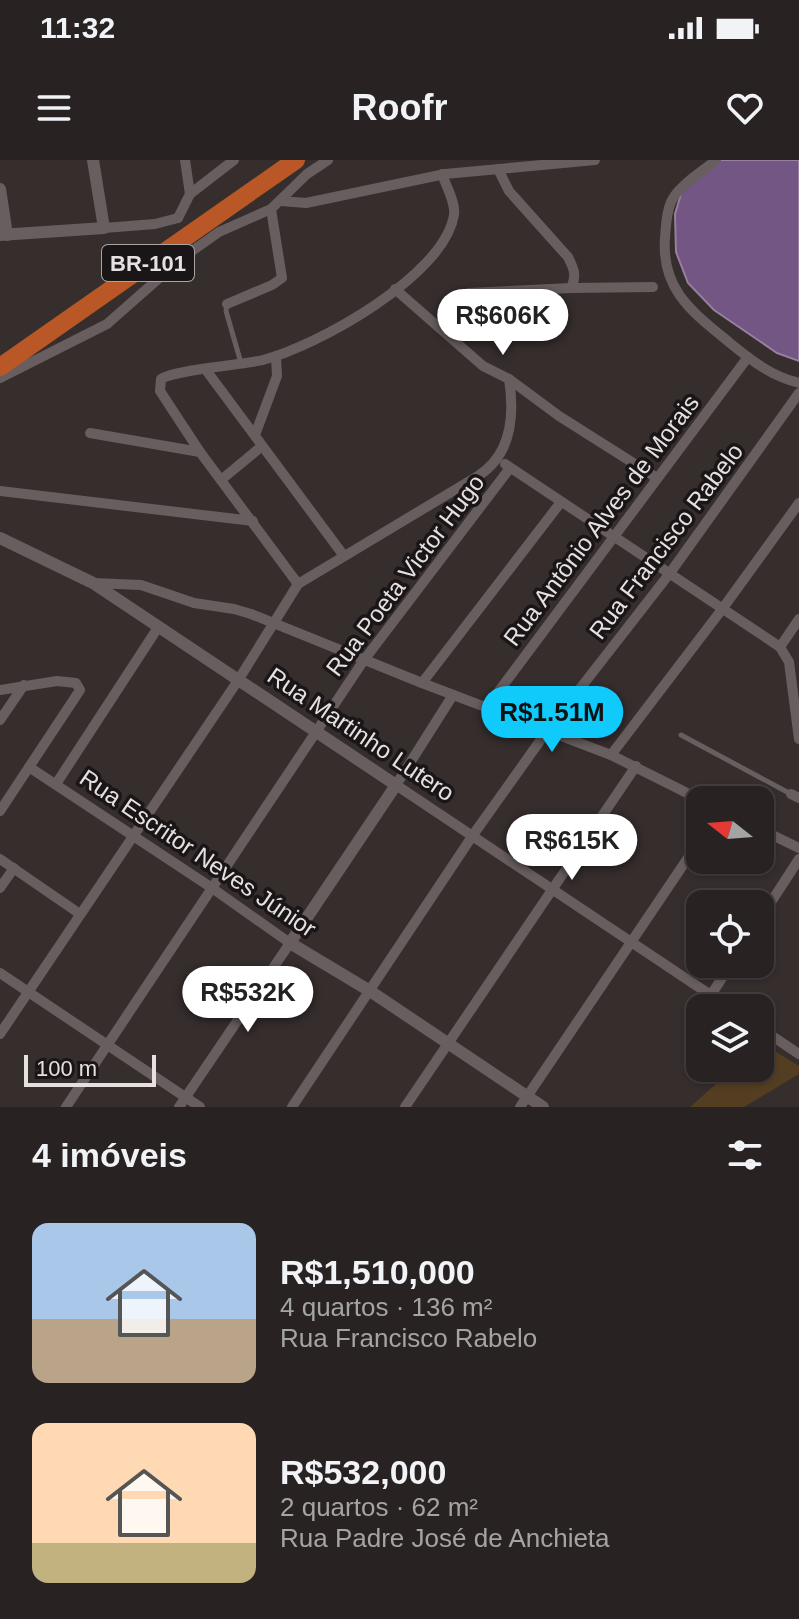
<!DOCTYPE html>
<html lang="pt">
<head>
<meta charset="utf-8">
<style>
	body { margin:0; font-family:Helvetica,sans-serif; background:#302a2a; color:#f1f3f6; height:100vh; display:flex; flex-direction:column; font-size:30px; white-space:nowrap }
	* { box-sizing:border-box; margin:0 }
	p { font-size:26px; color:#a5a4a5 }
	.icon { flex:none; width:44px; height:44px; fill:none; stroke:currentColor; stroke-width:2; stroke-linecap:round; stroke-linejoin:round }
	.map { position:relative; height:947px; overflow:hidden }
	.side { display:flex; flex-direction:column; background:#282222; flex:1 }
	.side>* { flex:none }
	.needle { width:52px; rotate:287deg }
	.fabs { position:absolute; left:686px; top:626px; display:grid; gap:16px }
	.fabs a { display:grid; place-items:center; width:88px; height:88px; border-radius:16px; background:#282222; box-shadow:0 2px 6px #0004,0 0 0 2px #443f40; font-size:40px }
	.scale { position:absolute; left:24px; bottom:20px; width:132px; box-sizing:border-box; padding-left:8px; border:4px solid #e6e0e1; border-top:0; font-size:22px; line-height:28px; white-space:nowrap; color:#e6e0e1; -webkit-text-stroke:6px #1a1617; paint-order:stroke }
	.price { position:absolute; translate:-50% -68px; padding:0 18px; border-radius:28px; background:#fff; color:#222; font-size:26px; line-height:52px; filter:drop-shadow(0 2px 4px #0008) }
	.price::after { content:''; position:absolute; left:50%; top:48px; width:24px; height:18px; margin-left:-12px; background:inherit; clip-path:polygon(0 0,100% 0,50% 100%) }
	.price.current { background:#0fcafa; color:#111 }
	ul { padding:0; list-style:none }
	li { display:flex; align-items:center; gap:24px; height:200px; padding:0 32px }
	li span { display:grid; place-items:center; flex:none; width:224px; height:160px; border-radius:16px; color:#555 }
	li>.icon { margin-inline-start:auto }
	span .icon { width:96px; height:96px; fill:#fffc; stroke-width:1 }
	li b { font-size:34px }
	h2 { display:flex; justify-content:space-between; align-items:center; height:96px; padding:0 32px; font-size:34px }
	.status { display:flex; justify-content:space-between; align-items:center; height:56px; padding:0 40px; background:#282222; direction:ltr }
	.status svg { height:22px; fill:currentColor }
	header { display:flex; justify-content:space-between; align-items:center; height:104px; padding:0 32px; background:#282222; font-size:36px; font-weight:700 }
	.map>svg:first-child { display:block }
	.green { fill:#533e21 }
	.water { fill:#735683; stroke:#967f9f; stroke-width:2 }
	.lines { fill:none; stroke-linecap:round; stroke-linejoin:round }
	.service { stroke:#685e5f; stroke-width:5 }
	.minor { stroke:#685e5f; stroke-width:10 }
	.tertiary { stroke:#685e5f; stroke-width:12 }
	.trunk { stroke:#b95826; stroke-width:18 }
	.labels { text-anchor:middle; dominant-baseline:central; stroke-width:7; stroke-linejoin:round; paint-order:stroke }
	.shield { fill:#1a1617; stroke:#a9a3a4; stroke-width:2 }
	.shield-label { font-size:22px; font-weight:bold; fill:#e6e0e1 }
	.street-label { font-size:24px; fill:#e6e0e1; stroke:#1a1617 }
</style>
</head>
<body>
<div class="status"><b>11:32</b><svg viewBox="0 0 49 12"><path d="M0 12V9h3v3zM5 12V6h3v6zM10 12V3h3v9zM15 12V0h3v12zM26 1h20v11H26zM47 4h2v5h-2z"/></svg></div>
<header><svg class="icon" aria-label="menu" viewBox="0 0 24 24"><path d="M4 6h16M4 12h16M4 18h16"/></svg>Roofr<svg class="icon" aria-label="heart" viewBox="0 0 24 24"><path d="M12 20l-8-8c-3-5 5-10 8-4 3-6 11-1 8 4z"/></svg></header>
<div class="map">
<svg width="799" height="947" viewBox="0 0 799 947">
	<rect width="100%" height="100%" fill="#362d2d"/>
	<!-- green -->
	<path class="green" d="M762,883L799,906V914L744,947H690L734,908H760V886Z"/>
	<!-- water -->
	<path class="water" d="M719,0H799V201L777,193L714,150L688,123L676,92L675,54L682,31Z"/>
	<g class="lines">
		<!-- service -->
		<g class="service">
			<path d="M227,144L226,151L241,203"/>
			<path d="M681,575L789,633"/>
			<path d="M696,918L713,908"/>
		</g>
		<!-- minor -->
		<g class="minor">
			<path d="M716,0C702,12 679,25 671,42C666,53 666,66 665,78C661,131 694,153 730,183C752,201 771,216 799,223"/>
			<path d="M190,34L234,0"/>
			<path d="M281,41L306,43L445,14L595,0"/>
			<path d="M178,58L190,34L185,0"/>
			<path d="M104,68L155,64L178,58"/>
			<path d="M571,128L653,127"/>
			<path d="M468,133L571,128C577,115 574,109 568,97L509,31L498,9"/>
			<path d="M227,144L272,125L282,118L271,49"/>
			<path d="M206,210L344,396"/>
			<path d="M0,218L107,164L182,98L219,72L271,49L307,14L328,0"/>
			<path d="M509,219L559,256L657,318"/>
			<path d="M90,273L200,292"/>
			<path d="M255,275L277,216L276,196"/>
			<path d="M505,304L780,487L789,502L799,579"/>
			<path d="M221,320L262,286"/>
			<path d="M0,331L253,361"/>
			<path d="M93,423L141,425L194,443L234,449L251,454L422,523L611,595L701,640"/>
			<path d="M298,424L200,292L160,231L161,219C173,210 242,205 263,200C317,186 444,116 454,55C456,43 446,26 442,14"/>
			<path d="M780,487L799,459"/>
			<path d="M422,523L561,342"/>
			<path d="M0,530L57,521L76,523L80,530L0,651"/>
			<path d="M453,535L396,625L730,848"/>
			<path d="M487,547L748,197"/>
			<path d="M0,560L24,525"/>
			<path d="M611,595L723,448L799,343"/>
			<path d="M29,607L212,728L290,783L179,947"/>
			<path d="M56,624L159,466"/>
			<path d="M791,634L799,638"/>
			<path d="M760,669L799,688"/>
			<path d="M0,699L80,754"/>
			<path d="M0,728L14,708"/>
			<path d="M760,759L799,699"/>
			<path d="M0,813L200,947"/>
			<path d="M711,835L731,804"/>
			<path d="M760,868L799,894"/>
			<path d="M0,874L239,519L298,424L478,316C511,295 515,257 509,219L483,206L395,129"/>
			<path d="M66,947L364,500L510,308"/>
			<path d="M292,947L473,675L547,571L670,413L799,233"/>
			<path d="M405,947L636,606"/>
			<path d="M520,947L700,680"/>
		</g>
		<!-- tertiary -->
		<g class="tertiary">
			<path d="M0,29L7,75"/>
			<path d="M0,75L104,68L93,0"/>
			<path d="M0,378L93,423L396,625L290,783L370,831L543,947"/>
		</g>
		<!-- trunk -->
		<path class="trunk" d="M0,207L296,0"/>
	</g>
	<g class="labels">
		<!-- shield labels -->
		<rect class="shield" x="102" y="85" width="92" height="36" rx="6"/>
		<g class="shield-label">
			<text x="148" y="103">BR-101</text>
		</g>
		<!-- street labels -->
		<g class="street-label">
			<text transform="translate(601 360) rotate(-53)">Rua Antônio Alves de Morais</text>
			<text transform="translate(666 381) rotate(-53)">Rua Francisco Rabelo</text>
			<text transform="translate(405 415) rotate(-53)">Rua Poeta Victor Hugo</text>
			<text transform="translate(361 574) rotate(34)">Rua Martinho Lutero</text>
			<text transform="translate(198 693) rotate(34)">Rua Escritor Neves Júnior</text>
		</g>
	</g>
</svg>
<div class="fabs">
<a><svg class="needle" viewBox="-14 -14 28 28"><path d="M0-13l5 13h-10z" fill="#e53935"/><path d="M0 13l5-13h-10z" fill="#a5a4a5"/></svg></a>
<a><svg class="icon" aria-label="locate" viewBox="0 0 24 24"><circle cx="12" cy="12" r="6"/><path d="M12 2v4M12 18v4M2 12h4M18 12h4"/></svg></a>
<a><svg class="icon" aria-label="layers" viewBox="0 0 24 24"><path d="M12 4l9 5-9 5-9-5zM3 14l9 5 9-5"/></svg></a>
</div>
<div class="scale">100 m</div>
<b class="price" style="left:503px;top:197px">R$606K</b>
<b class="price current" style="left:552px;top:594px">R$1.51M</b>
<b class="price" style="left:572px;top:722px">R$615K</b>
<b class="price" style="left:248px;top:874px">R$532K</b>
</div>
<section class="side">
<h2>4 imóveis<svg class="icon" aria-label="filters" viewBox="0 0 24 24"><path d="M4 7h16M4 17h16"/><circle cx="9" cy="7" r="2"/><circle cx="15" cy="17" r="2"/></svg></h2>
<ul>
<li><span style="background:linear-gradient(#a9c7e8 60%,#b9a48a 0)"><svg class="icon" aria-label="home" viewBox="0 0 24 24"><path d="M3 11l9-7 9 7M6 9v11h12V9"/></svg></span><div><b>R$1,510,000</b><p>4 quartos · 136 m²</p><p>Rua Francisco Rabelo</p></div></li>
<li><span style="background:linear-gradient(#ffd9b3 75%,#c2b280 0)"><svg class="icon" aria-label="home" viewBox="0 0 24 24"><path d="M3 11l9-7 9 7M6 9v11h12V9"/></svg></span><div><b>R$532,000</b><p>2 quartos · 62 m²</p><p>Rua Padre José de Anchieta</p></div></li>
</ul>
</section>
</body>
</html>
